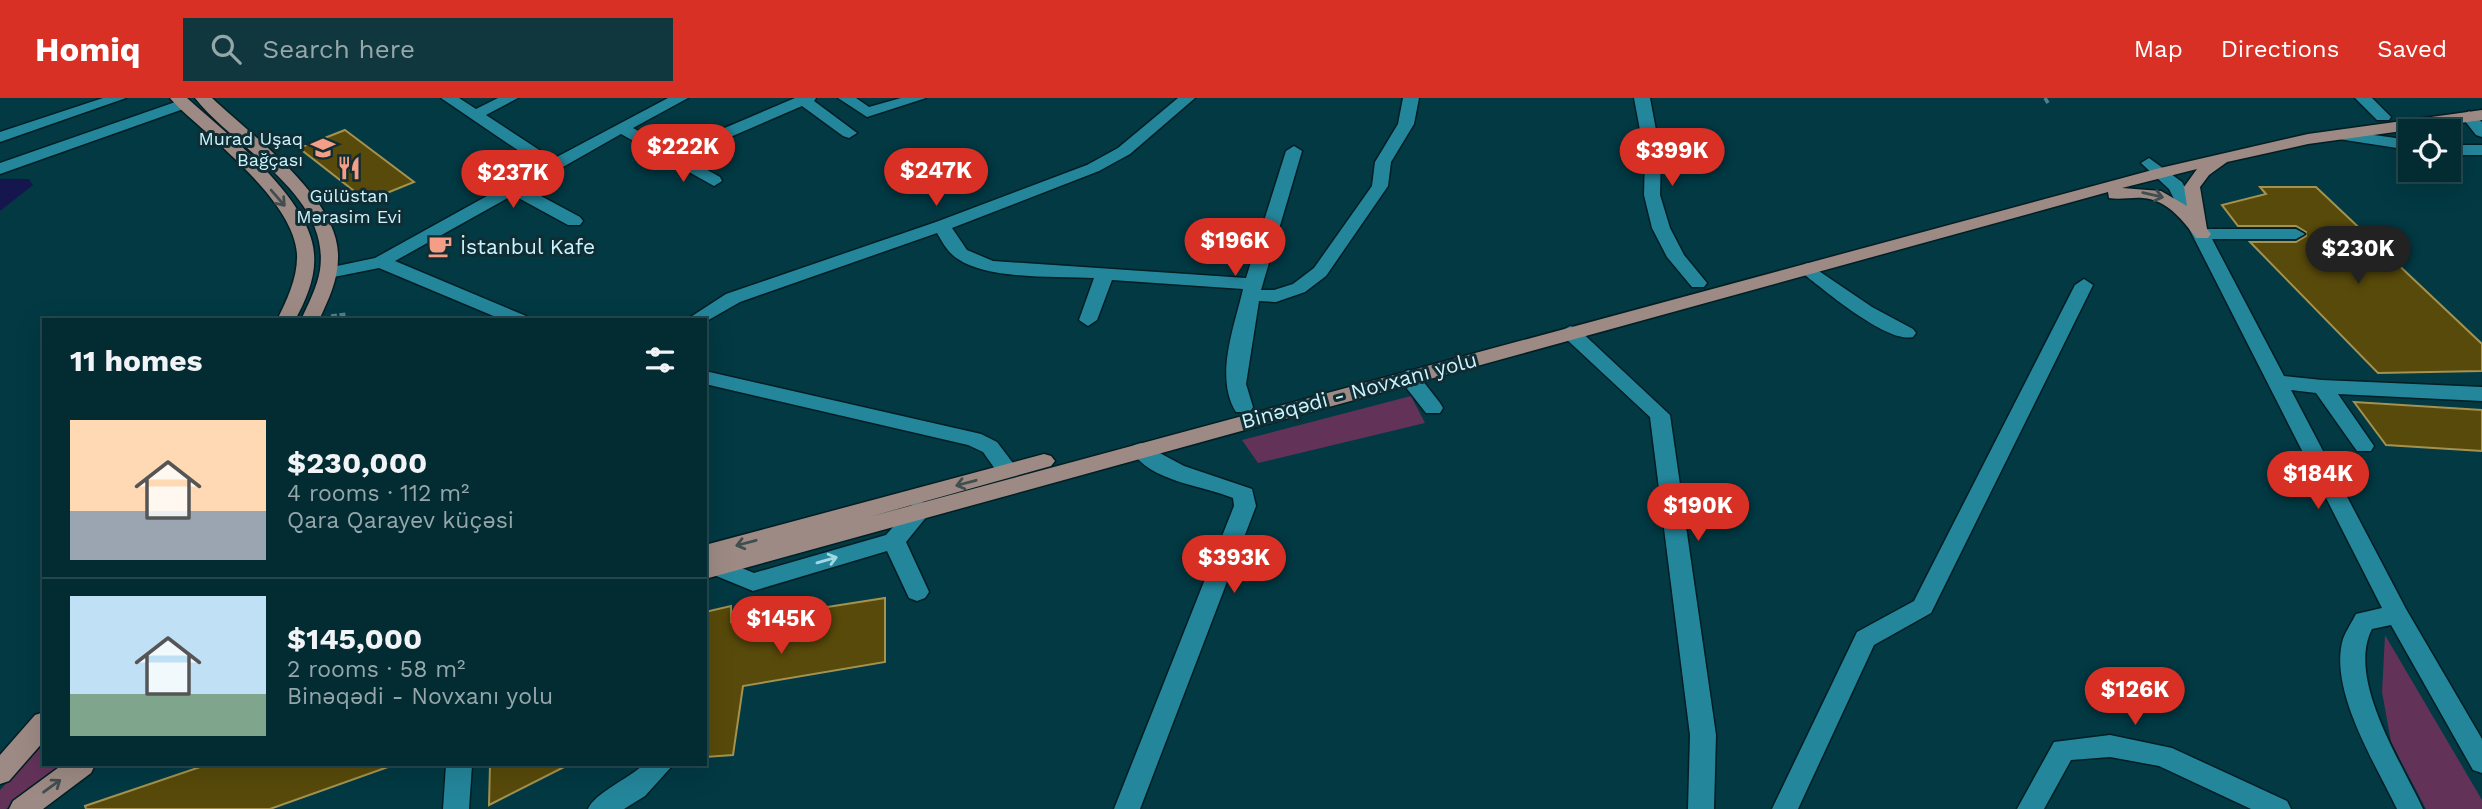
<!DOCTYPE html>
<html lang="en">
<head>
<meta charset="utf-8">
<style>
	body { margin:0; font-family:"Work Sans",sans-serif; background:#10373e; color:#f1f3f6; height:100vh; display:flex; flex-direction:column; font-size:26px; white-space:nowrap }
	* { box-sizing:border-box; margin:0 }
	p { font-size:23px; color:#96a7ac }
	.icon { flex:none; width:38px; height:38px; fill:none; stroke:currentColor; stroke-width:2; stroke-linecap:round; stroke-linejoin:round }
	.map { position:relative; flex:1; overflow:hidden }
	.sheet { position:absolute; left:42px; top:220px; width:665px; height:448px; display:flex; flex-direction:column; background:#022b32; border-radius:0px; box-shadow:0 7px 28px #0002,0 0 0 2px #23474d }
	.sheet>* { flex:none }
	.tools { position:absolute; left:2398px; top:21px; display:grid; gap:14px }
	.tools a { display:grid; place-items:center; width:63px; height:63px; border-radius:0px; background:#022b32; box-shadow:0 7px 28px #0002,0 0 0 2px #23474d; font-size:35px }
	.price { position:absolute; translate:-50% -60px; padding:0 16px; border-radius:24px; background:#d93025; color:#fff; font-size:23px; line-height:46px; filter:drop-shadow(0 2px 4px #0008) }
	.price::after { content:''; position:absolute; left:50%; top:42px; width:21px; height:16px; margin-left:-10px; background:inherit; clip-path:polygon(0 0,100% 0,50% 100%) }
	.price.current { background:#222; color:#fff }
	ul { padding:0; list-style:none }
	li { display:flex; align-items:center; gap:21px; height:175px; padding:0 28px }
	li+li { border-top:2px solid #23474d }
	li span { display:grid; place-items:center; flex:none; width:196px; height:140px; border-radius:0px; color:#555 }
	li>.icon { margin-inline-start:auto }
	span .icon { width:84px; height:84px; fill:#fffc; stroke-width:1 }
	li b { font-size:30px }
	h2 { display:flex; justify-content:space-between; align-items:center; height:84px; padding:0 28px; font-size:30px }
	header { display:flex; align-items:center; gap:42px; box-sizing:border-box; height:98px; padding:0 35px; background:#d93025; color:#fff }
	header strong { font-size:33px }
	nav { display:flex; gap:38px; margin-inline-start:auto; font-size:24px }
	.search { width:490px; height:63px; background:#10373e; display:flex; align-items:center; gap:18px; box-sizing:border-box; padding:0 24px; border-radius:0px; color:#96a7ac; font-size:26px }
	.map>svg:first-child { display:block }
	.green { fill:#633259 }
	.water { fill:#15164e }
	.building { fill:#584a0a; stroke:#a4924e; stroke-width:2 }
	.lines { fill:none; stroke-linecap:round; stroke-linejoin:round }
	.minor-casing { stroke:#011e24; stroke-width:3 }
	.major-casing { stroke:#011e24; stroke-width:3 }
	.path { stroke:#4f818c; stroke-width:3.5; stroke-dasharray:6 2.5; stroke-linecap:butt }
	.minor { fill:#24869b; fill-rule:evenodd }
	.major { fill:#9d8a84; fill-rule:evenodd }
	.oneway { stroke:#414e4f }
	.oneway2 { stroke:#a0d8e6 }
	.labels { text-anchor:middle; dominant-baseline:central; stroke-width:6; stroke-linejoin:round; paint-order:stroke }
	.far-poi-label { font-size:18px; fill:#caf4ff; stroke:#102d33; text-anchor:end }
	.poi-label { font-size:21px; fill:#caf4ff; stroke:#102d33; text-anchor:start }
	.street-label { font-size:21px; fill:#caf4ff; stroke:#102d33 }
</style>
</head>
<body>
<header>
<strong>Homiq</strong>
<div class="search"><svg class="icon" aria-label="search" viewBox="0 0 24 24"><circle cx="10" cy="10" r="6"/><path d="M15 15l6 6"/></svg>Search here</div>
<nav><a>Map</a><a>Directions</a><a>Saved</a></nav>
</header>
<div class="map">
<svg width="2482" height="711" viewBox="0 0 2482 711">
	<rect width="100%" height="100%" fill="#023943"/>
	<!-- green -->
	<g class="green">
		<path d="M1411,298L1425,325L1258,365L1242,342Z"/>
		<path d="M2385,537L2482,702V711H2426L2391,644L2382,594Z"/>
		<path d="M44,646V667H62L6,711H0V692Z"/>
	</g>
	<!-- water -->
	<path class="water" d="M0,81H29L33,87L0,113Z"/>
	<!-- building -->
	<g class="building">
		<path d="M345,32L414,84L367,103L299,50Z"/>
		<path d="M2260,89H2316L2482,246V273L2378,275L2250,144H2296L2306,138V134L2296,128H2238L2222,107L2266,96Z"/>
		<path d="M2354,304L2482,312V353L2386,347Z"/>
		<path d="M885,500V564L743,588L733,657L705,659V514L731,508V524Z"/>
		<path d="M206,667H388V669L270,711H86L85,708Z"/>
		<path d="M490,667H568L489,707Z"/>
	</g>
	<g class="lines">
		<!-- minor casing -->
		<g class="minor-casing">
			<g id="minor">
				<path d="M103,0H126L0,44V34Z"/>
				<path d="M441,0H459L476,11L498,0H518L486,17L553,61L668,0H688L633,30L673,52L795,0H816L814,3L857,35L849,40L843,38L802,8L684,59L720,79L722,83L714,88L621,36L526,90L580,119L583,123L580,127H568L513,97L395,163L526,218L528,222H503L379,170L329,180L320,175L323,171L375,160L541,68Z"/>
				<path d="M838,0H856L869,9L901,0H926L867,19Z"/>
				<path d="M1178,0H1195L1130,56L1099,73L952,130L967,152L993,163L1246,180L1286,53L1294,48L1302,53L1261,192H1274L1293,186L1314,170L1372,88L1375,64L1398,26L1403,0H1419L1414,26L1391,64L1388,88L1326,178L1305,194L1276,204L1259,203L1246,286L1253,309L1250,314H1236C1214,279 1235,227 1243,191L1112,182L1097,222L1088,228L1079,222L1094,180C1057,178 988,182 958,161C948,155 943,145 937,135L740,204L705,224L686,222L726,196L936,124L1087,67L1118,50Z"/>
				<path d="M1634,0H1650L1661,59L1660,97L1670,130L1684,157L1707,185L1704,189H1692L1667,159L1652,130L1644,97L1645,59Z"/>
				<path d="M2355,0H2372L2391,19L2389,22H2377Z"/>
				<path d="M184,1L189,3V9L0,76V65Z"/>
				<path d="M2469,13L2482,24V39L2476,37L2461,18Z"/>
				<path d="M2338,32L2410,42V52L2332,40V34Z"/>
				<rect x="2448" y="47" width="34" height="10"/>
				<path d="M2149,60L2182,84L2207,131H2296L2305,136L2296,141H2212L2284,278L2322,282L2482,289V303L2338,296L2374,348L2371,353H2357L2316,295L2291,292L2406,511L2482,641V675L2473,672L2391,527L2372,531C2346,581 2402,665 2423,711H2397C2376,667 2328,591 2343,541C2346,533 2352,524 2356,516L2382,510L2169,91L2141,65Z"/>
				<path d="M1807,165L1872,209L1913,231L1916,235L1913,239C1887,246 1822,190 1801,174L1798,170Z"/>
				<path d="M2084,181L2093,187L1931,515L1874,547L1798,711H1772L1857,534L1914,503L2075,187Z"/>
				<path d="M1570,228L1577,230L1670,317L1716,637L1714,711H1688L1690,637L1650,319L1563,238L1560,234Z"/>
				<path d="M1408,272L1415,273L1440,305L1443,310L1440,315H1426L1401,283L1398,278Z"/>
				<path d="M705,273L981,336L997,344L1019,373L1016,378H1000L983,354L968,347L705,286Z"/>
				<path d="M1141,345L1184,368L1252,391L1256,408L1140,711H1114L1234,408L1233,400C1202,387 1150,384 1131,352L1134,347Z"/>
				<path d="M921,404L929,406L932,412L906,444L929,494L925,500L917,503L909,500L887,453L753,493L709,475L706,469L709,463L717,460L754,475L886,437L913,406Z"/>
				<path d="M2110,637L2172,650L2287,703L2291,711H2251L2159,668L2110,659L2071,662L2044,711H2017L2054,644Z"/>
				<path d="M446,667H472L469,711H443Z"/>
				<path d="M643,667H673L645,698L624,711H588C595,695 628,681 643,667Z"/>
			</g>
		</g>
		<!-- major casing -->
		<g class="major-casing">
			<g id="major">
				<path d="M170,0H187C226,35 311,101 314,156C316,179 306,202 295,222H277C287,202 298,179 297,156C294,111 236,62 205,33C194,23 180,12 170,0Z"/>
				<path d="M195,0H212C250,36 337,99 338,156C339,180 329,201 319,222H301C308,206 317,190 320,172C331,96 235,51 195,0Z"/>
				<path d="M2482,12V22L2308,46L2227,64L2209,77L2200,89L2207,131L2211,136L2208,140H2196C2183,122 2167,102 2143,100C2132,99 2120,102 2109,100L2108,94L705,481V447L1044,356L1051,358L1055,363L1051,368L869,419L2156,71L2308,36ZM2197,71L2184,89L2187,108L2161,93L2122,90Z"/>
				<path d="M44,614V643L9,683L0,686V657L35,617Z"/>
				<path d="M62,667H95L91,675L43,711H9L13,703Z"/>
			</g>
		</g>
		<!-- path -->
		<g class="path">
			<path d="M2045,0L2048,5"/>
			<path d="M331,218L347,216"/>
		</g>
		<!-- minor -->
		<use href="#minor" class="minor"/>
		<!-- major -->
		<use href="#major" class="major"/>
	</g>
	<!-- one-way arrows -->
	<defs><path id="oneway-shaft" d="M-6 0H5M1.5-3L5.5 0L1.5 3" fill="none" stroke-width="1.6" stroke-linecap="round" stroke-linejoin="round" transform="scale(1.75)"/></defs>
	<g class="oneway">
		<use href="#oneway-shaft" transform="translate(2153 97) rotate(13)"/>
		<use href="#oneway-shaft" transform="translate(278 100) rotate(49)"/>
		<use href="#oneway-shaft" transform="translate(966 385) rotate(165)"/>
		<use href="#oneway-shaft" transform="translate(746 445) rotate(165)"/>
		<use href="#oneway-shaft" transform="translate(52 688) rotate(-36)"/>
	</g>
	<use class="oneway2" href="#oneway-shaft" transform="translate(827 462) rotate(-16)"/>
	<!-- icons -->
	<defs>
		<g id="school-bare" transform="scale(1.89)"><path d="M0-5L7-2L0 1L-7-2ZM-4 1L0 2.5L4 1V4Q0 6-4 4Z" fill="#f49e88" stroke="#102d33" stroke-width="2.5" paint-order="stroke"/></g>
		<g id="restaurant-bare" transform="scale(1.89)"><path d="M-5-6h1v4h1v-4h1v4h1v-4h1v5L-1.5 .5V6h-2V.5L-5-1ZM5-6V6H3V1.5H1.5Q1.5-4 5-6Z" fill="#f49e88" stroke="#102d33" stroke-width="2.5" paint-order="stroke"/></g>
		<g id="cafe-bare" transform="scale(1.89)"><path d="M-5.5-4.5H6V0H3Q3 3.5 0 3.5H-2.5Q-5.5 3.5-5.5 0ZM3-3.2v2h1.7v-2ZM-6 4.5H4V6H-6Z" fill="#f49e88" stroke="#102d33" stroke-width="2.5" paint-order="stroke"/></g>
	</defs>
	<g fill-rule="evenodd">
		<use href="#school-bare" x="323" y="50"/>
		<use href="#restaurant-bare" x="349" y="70"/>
		<use href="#cafe-bare" x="440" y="148"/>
	</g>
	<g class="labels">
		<!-- far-poi labels -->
		<g class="far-poi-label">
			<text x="303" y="40">Murad Uşaq<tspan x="303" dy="21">Bağçası</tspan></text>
			<text x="349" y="97" text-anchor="middle">Gülüstan<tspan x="349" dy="21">Mərasim Evi</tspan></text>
		</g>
		<!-- poi labels -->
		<g class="poi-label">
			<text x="460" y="148">İstanbul Kafe</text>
		</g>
		<!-- street labels -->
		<g class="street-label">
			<text transform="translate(1359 292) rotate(-15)">Binəqədi - Novxanı yolu</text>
		</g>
	</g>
</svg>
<div class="tools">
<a><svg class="icon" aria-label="locate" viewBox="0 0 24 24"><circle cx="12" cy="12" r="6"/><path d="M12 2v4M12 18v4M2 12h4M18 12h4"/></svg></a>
</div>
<b class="price" style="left:683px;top:86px">$222K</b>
<b class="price" style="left:1672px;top:90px">$399K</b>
<b class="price" style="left:936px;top:110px">$247K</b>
<b class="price" style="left:513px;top:112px">$237K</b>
<b class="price" style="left:1235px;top:180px">$196K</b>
<b class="price current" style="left:2358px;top:188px">$230K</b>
<b class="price" style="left:2318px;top:413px">$184K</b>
<b class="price" style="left:1698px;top:445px">$190K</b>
<b class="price" style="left:1234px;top:497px">$393K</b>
<b class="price" style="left:781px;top:558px">$145K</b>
<b class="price" style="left:2135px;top:629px">$126K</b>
<section class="sheet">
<h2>11 homes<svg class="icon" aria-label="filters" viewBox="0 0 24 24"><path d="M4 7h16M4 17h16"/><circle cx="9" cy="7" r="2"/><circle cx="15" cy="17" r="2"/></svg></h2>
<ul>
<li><span style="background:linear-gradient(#ffd9b3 65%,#9aa5b1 0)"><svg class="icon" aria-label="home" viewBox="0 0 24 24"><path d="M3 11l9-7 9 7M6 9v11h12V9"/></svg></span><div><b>$230,000</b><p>4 rooms · 112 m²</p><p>Qara Qarayev küçəsi</p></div></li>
<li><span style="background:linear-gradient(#bfe0f5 70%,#7fa58c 0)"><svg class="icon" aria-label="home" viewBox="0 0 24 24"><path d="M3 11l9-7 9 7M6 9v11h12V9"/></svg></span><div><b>$145,000</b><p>2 rooms · 58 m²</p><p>Binəqədi - Novxanı yolu</p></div></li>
</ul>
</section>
</div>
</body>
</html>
